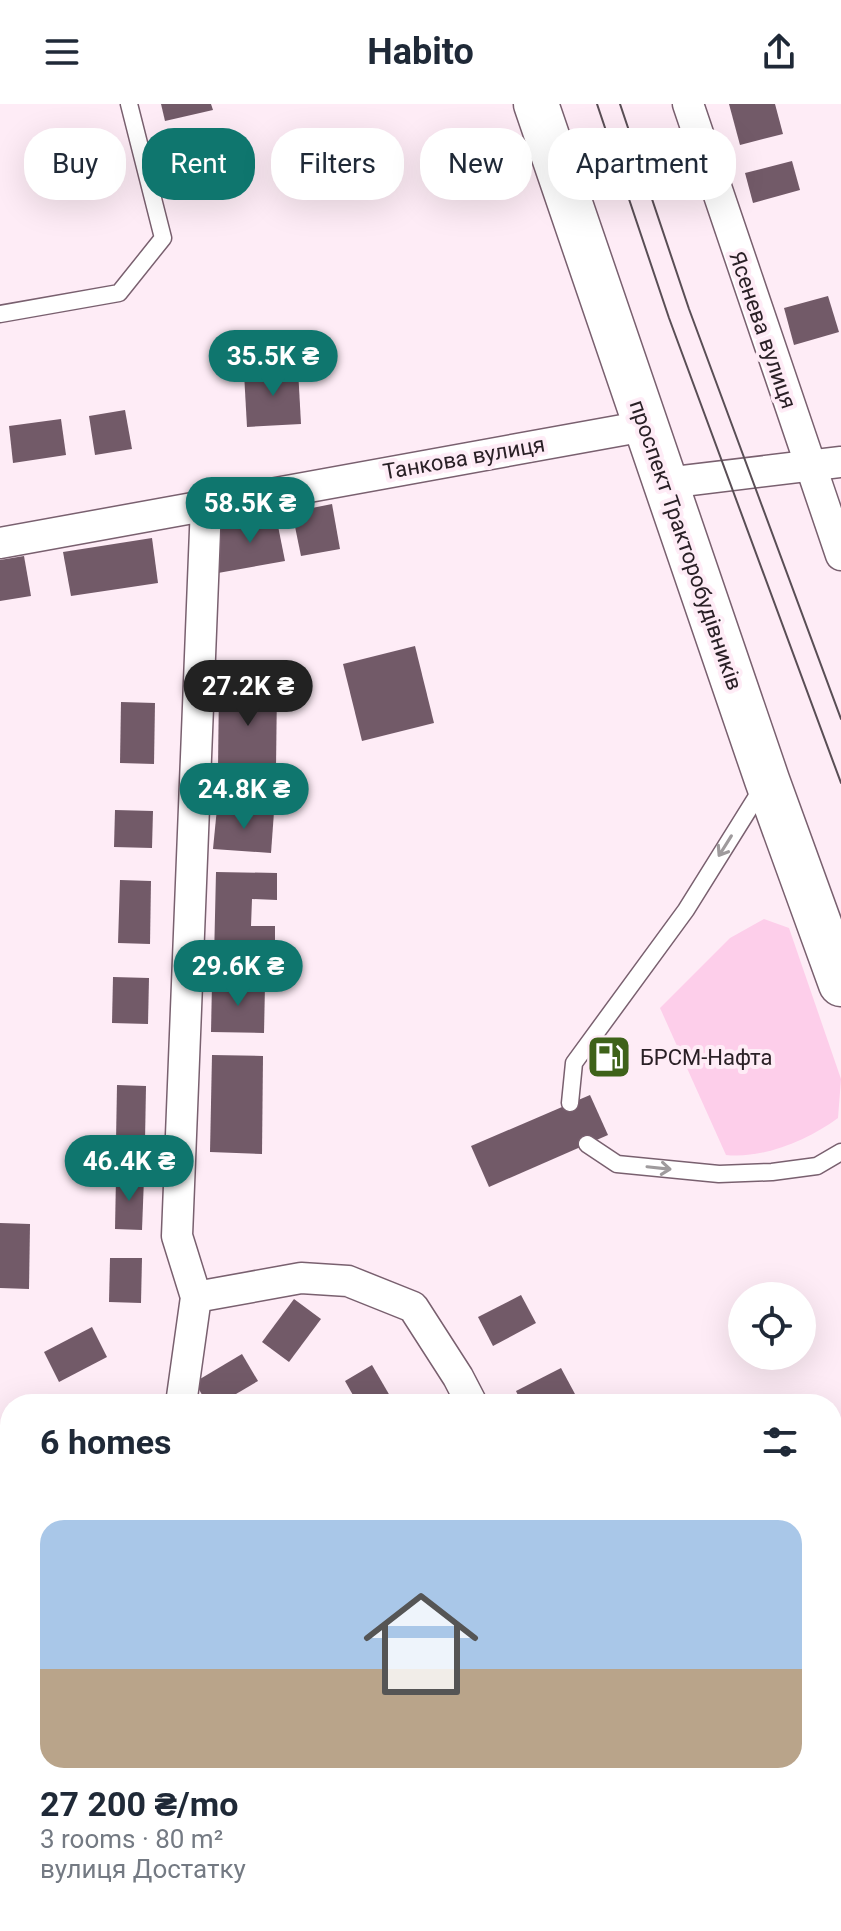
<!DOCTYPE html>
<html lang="en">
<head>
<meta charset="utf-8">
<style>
	body { margin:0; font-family:Roboto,sans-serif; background:#f2f2f3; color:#1f2937; height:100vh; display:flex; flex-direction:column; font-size:30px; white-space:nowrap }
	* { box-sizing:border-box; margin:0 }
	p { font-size:26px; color:#747a83 }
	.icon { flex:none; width:44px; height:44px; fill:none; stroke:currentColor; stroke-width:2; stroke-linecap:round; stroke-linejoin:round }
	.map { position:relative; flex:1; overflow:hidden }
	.panel { position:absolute; left:0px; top:1290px; width:842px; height:538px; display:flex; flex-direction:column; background:#fff; border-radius:32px 32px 0 0; box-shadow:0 8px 32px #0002 }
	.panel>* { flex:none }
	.hud { position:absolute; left:24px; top:24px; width:794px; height:72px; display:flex; gap:16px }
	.tools { position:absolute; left:728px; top:1178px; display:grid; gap:16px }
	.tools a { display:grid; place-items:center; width:88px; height:88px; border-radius:50%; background:#fff; box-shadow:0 8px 32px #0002; font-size:40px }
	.price { position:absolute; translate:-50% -68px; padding:0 18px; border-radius:28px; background:#0f766e; color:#fff; font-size:26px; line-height:52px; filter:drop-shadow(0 2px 4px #0008) }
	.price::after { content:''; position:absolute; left:50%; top:48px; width:24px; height:18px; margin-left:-12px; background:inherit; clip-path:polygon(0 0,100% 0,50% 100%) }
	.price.current { background:#222; color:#fff }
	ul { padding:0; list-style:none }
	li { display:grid; align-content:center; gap:16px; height:424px; padding:0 40px }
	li+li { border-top:2px solid #e0e1e3 }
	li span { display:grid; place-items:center; height:248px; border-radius:24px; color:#555 }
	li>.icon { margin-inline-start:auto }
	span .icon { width:144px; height:144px; fill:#fffc; stroke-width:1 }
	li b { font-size:34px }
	h2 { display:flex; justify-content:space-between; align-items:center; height:96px; padding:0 40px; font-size:34px }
	.pill { padding:0 28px; border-radius:32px; background:#fff; box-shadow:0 8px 32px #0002; font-size:28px; line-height:72px }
	.pill.current { background:#0f766e; color:#fff }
	header { display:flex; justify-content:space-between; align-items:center; height:104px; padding:0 40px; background:#fff; font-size:36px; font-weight:700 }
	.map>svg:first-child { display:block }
	.green { fill:#fdceea }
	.building { fill:#725a68 }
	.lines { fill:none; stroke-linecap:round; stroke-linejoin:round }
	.service-casing { stroke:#79606f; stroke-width:19 }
	.minor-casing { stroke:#79606f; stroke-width:33 }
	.secondary-casing { stroke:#79606f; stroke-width:47 }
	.service { stroke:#fff; stroke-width:16 }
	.minor { stroke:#fff; stroke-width:30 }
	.secondary { stroke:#fff; stroke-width:44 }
	.tram { stroke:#594e55; stroke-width:2 }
	.oneway { stroke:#9f9b9d }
	.labels { text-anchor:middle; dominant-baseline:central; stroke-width:8; stroke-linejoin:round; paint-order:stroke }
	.street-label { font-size:22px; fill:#2a2026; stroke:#feecf6 }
	.poi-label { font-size:22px; fill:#2a2026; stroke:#feecf6; text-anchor:start }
</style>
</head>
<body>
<header><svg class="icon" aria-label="menu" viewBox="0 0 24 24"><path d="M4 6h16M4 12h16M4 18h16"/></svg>Habito<svg class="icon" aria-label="share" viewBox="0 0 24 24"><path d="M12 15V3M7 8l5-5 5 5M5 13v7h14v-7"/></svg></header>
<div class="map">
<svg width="841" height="1827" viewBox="0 0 841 1827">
	<rect width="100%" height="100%" fill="#feecf6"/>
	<!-- green -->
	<path class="green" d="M764,815L789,824L841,975L838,1014C808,1036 764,1055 726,1051L660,904L730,834Z"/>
	<!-- building -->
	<g class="building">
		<path d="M161,0H211L213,6L165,17Z"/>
		<path d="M729,0H775L783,30L740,41Z"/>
		<path d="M792,57L800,86L753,99L745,69Z"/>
		<path d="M828,192L839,228L794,241L784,204Z"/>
		<path d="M298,265L301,320L247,323L244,269Z"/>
		<path d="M125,306L132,345L95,351L89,312Z"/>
		<path d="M61,315L66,351L13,359L9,322Z"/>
		<path d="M332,400L340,445L301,452L292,408Z"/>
		<path d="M276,412L285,457L218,469L220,423Z"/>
		<path d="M152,434L158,479L71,492L63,448Z"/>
		<path d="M24,452L31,492L0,497V456Z"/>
		<path d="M415,542L434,619L362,637L343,560Z"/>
		<path d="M219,582L277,583L276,665L218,664Z"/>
		<path d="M121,598L155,599L154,660L120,659Z"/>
		<path d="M217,704L274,708L271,749L213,745Z"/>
		<path d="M115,706L153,707L152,744L114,743Z"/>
		<path d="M216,768L277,769V796L252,795L251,822H275V857L214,855Z"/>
		<path d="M120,776L151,777L150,840L118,839Z"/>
		<path d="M113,873L149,874L148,920L112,919Z"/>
		<path d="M212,879L265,881L264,929L211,928Z"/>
		<path d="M212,951L263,952L262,1050L210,1048Z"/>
		<path d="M117,981L146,982L145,1037H116Z"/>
		<path d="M590,991L608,1031L489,1083L471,1042Z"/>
		<path d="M116,1073L144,1074L142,1126L115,1125Z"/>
		<path d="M0,1119L30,1120L29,1185L0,1184Z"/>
		<path d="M110,1154H142L141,1199L109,1198Z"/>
		<path d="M521,1191L536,1219L493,1242L478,1213Z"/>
		<path d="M294,1195L321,1215L289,1258L262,1238Z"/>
		<path d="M92,1223L107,1253L59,1278L44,1248Z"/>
		<path d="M242,1250L258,1277L219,1300H207L195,1278Z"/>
		<path d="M372,1261L390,1292L376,1300H358L345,1277Z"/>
		<path d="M561,1264L575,1290L555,1300H522L516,1287Z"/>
		<path d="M20,1818H75L73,1827H19Z"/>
		<path d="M394,1818H440L425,1827H400Z"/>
		<path d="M513,1818H553L538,1827H518Z"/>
	</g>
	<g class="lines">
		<!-- service casing -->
		<g class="service-casing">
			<g id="service">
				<path d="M0,210L119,189L163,134L129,0"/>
				<path d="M570,999L574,959L686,806L764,681"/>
				<path d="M587,1040L617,1060L719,1070L772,1068L817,1062L841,1048"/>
			</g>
		</g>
		<!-- minor casing -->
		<g class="minor-casing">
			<g id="minor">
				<path d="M688,0L841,451"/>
				<path d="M666,379L841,358"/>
				<path d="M0,439L645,322"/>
				<path d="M196,1193L301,1174L348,1177L413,1203L458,1273L472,1300"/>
				<path d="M181,1300L196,1193L177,1132L206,401"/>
				<path d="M0,1444L10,1437"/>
				<path d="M476,1818L481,1827"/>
				<path d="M767,1818L777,1827"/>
			</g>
		</g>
		<!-- secondary casing -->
		<g class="secondary-casing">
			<path id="secondary" d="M536,0L767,676L841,880"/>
		</g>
		<!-- service -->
		<use href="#service" class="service"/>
		<!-- minor -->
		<use href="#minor" class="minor"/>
		<!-- secondary -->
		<use href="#secondary" class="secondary"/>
		<!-- tram -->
		<g class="tram">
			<path d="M597,0L669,214L841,679"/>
			<path d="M620,0L689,205L841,615"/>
		</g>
	</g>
	<!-- one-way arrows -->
	<defs><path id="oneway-shaft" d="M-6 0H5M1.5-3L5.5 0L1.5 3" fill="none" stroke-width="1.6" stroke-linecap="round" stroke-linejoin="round" transform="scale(2)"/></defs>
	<g class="oneway">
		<use href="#oneway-shaft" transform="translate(725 742) rotate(122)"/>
		<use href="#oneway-shaft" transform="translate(659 1064) rotate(6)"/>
	</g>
	<!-- icons -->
	<defs>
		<g id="fuel-square" transform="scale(2.3)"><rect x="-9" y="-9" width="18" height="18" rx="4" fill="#3e6219" stroke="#feecf6"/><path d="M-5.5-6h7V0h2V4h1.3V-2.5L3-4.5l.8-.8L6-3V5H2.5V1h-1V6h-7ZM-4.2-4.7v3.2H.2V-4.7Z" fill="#fff"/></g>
	</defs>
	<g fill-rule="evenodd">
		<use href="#fuel-square" x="609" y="953"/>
	</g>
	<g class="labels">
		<!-- street labels -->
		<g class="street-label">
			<text transform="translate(763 226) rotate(71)">Ясенева вулиця</text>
			<text transform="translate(464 354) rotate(-10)">Танкова вулиця</text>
			<text transform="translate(686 441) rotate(71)">проспект Тракторобудівників</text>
		</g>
		<!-- poi labels -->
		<g class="poi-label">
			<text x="640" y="953">БРСМ-Нафта</text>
		</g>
	</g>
</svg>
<div class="tools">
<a><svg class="icon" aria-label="locate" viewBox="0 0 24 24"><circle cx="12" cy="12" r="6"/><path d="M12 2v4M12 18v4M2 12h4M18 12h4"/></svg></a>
</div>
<b class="price" style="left:273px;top:294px">35.5K ₴</b>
<b class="price" style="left:250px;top:441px">58.5K ₴</b>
<b class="price current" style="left:248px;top:624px">27.2K ₴</b>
<b class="price" style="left:244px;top:727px">24.8K ₴</b>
<b class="price" style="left:238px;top:904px">29.6K ₴</b>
<b class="price" style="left:129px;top:1099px">46.4K ₴</b>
<div class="hud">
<a class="pill">Buy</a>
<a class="pill current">Rent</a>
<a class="pill">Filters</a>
<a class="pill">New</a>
<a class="pill">Apartment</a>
</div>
<section class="panel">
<h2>6 homes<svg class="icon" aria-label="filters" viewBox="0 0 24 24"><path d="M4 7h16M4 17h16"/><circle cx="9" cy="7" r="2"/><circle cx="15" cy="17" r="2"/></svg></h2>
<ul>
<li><span style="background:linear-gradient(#a9c7e8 60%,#b9a48a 0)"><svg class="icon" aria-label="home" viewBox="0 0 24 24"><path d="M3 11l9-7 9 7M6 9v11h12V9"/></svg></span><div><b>27 200 ₴/mo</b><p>3 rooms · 80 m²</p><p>вулиця Достатку</p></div></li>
</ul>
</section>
</div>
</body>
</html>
